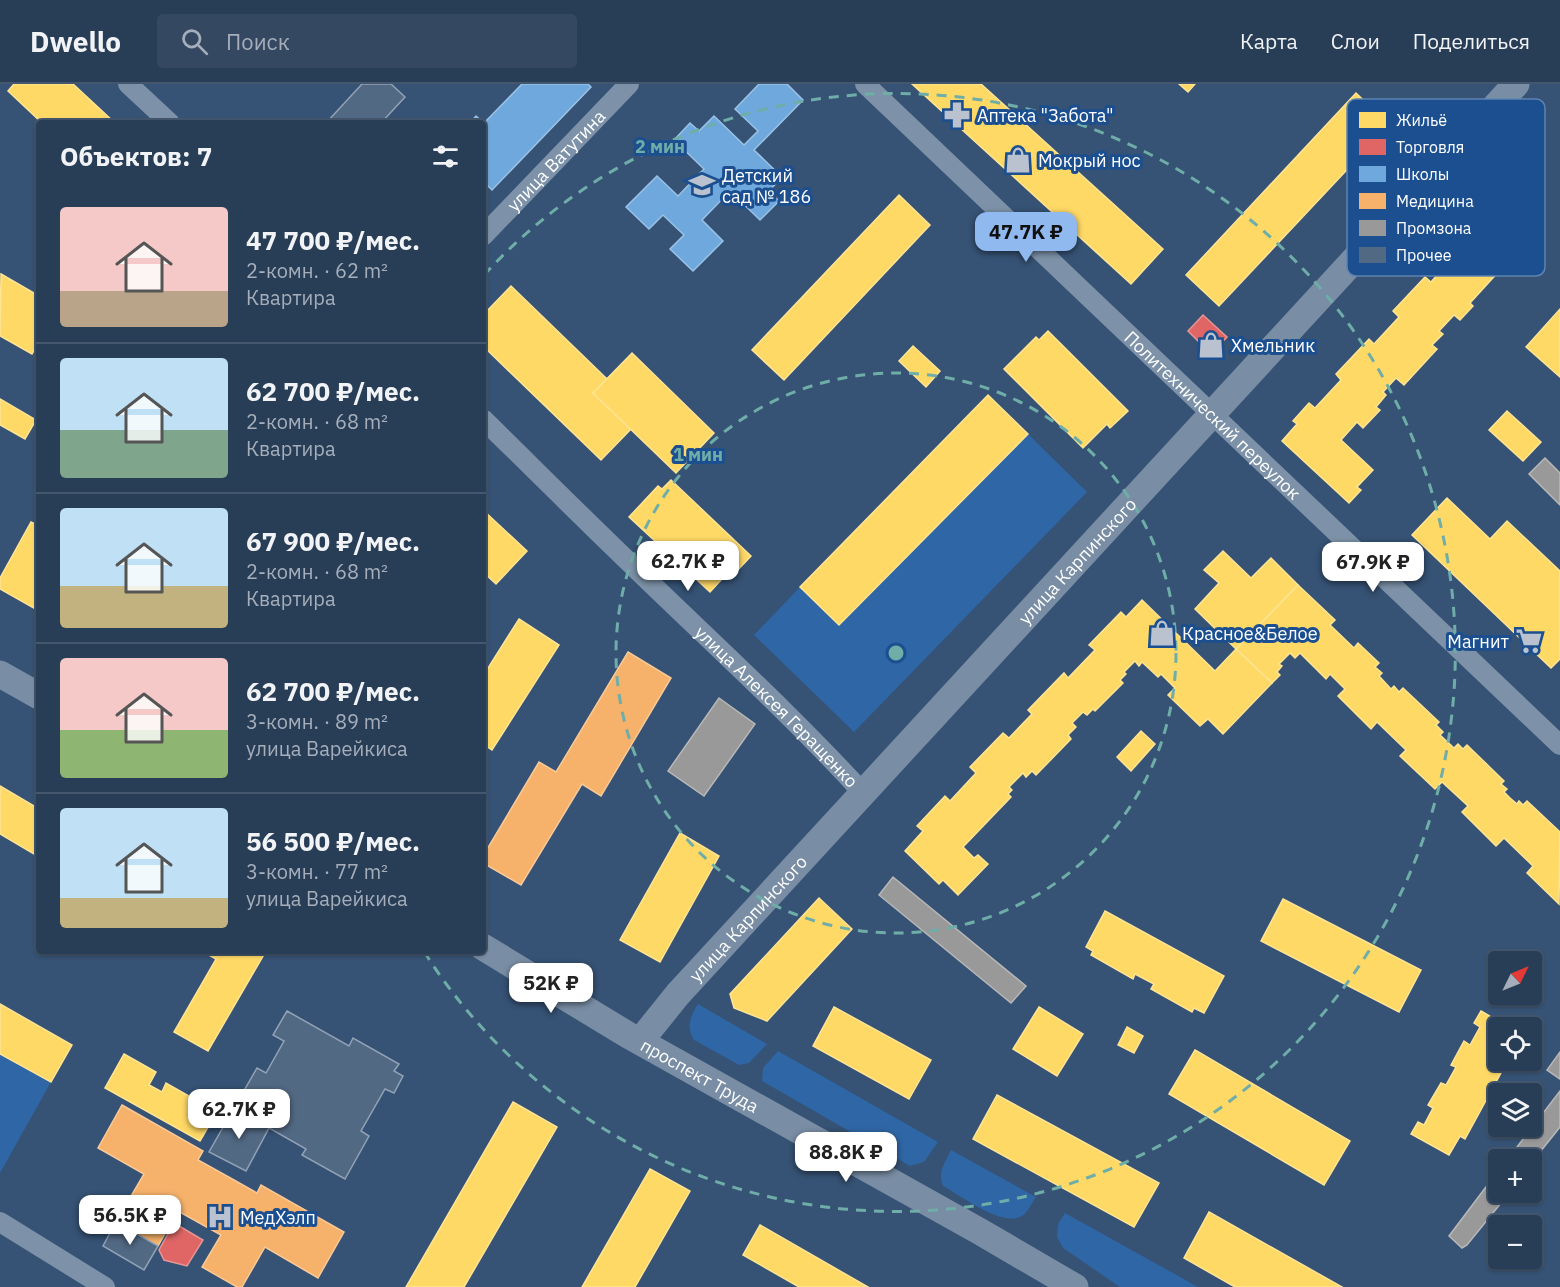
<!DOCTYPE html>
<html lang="ru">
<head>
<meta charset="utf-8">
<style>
	body { margin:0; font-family:"IBM Plex Sans",sans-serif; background:#344961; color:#f1f3f6; height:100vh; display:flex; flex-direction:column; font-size:22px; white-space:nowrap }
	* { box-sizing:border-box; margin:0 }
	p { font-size:20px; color:#a5aeba }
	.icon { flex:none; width:33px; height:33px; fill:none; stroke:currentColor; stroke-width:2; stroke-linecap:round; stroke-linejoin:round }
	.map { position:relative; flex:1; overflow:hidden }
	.sheet { position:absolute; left:36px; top:36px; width:450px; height:834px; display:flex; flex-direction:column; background:#283e57; border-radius:6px; box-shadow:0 2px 4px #0004,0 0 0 2px #44576d }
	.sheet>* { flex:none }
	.needle { width:39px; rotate:47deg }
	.buttons { position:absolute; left:1488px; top:867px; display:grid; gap:12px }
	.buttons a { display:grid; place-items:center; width:54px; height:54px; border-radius:6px; background:#283e57; box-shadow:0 2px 4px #0004,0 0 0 2px #44576d; font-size:30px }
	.price { position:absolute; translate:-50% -51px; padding:0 14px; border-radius:12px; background:#fff; color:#222; font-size:20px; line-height:39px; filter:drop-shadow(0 2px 3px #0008) }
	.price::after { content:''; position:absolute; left:50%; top:36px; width:18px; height:14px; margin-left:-9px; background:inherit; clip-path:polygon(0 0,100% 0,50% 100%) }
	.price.on { background:#90b9f0; color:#111 }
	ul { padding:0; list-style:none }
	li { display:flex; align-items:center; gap:18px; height:150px; padding:0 24px }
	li+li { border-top:2px solid #44576d }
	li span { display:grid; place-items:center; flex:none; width:168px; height:120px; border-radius:6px; color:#555 }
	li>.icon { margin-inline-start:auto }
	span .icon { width:72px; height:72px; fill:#fffc; stroke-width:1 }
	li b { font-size:26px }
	h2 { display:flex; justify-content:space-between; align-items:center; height:72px; padding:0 24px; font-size:26px }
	header { display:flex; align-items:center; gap:36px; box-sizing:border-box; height:84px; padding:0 30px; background:#283e57; border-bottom:2px solid #44576d }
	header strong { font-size:28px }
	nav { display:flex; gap:33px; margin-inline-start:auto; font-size:21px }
	.search { width:420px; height:54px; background:#344961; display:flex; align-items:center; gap:15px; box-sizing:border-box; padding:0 21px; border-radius:6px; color:#a5aeba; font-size:22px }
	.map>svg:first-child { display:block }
	.green { fill:#2f66a5 }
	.homes { fill:#ffd966; stroke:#ffe494; stroke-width:1.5 }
	.shops { fill:#e06666; stroke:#e99494; stroke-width:1.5 }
	.schools { fill:#6fa8dc; stroke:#9ac2e6; stroke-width:1.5 }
	.health { fill:#f6b26b; stroke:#f9c997; stroke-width:1.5 }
	.industry { fill:#999; stroke:#b8b8b8; stroke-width:1.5 }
	.building { fill:#526984; stroke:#92a2b6; stroke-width:1.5 }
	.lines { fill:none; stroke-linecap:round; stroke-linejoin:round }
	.street { stroke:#7d92a8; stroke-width:20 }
	.secondary { stroke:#798da4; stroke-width:27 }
	.ring { fill:none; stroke:#6fada8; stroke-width:3; stroke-dasharray:10 8 }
	.labels { text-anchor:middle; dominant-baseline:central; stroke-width:6; stroke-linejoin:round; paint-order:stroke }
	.poi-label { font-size:18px; fill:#fff; stroke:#1b4f8f; text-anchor:start }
	.street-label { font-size:18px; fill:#fff; stroke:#1b4f8f }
	.key { fill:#1b4f8f; stroke:#5f84b1; stroke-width:1.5 }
	.key-label { font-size:16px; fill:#fff }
	.centre { fill:#6fada8; stroke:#1b4f8f; stroke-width:3 }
	.ring-label { font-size:18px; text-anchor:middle; font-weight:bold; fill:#6fada8; stroke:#1b4f8f; stroke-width:6; stroke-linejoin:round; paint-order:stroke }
</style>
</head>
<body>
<header>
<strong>Dwello</strong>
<div class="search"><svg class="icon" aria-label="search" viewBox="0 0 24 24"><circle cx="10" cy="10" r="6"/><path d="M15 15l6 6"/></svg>Поиск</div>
<nav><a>Карта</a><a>Слои</a><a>Поделиться</a></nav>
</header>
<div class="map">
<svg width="1560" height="1203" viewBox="0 0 1560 1203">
	<rect width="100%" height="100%" fill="#365274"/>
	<!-- green -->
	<g class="green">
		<path d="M1028,350L1087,408L854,648L754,551L800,503L839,541Z"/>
		<path d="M698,920L767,960L749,979L739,981L694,956C686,944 690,932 698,920Z"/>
		<path d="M778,967L938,1058L924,1078L910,1082L762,997L763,984Z"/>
		<path d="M0,970L51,998L0,1089Z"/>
		<path d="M951,1066L1036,1113C1031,1120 1027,1132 1017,1134C997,1139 961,1112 943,1102C937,1089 945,1078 951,1066Z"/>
		<path d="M1065,1129L1198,1203H1120L1063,1164L1057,1153L1058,1140Z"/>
	</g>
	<!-- homes -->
	<g class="homes">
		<path d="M14,0H73L115,39H42L8,7Z"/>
		<path d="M912,0H981L1163,165L1131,200Z"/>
		<path d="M1179,0H1195L1188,8Z"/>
		<path d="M1356,9L1389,41L1219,222L1186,191Z"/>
		<path d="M899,111L930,141L784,296L752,266Z"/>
		<path d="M1501,122L1537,154L1518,175L1511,168L1498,182L1501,185L1470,219L1473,222L1460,236L1454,231L1439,247L1443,250L1432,261L1437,265L1404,301L1396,294L1383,308L1386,311L1376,323L1380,326L1363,344L1357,338L1341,356L1373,386L1357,403L1361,406L1349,419L1282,357L1297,340L1293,337L1309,319L1315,324L1341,296L1336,290L1369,255L1374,260L1399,233L1393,227L1425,193L1431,198L1456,170L1450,164L1482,129L1488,136Z"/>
		<path d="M1,190L39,212V258L32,270L0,252Z"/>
		<path d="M511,202L607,295L593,309L631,345L601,376L483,262V231Z"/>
		<path d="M1560,225V293L1526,263Z"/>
		<path d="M1048,247L1128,327L1110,344L1107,340L1083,364L1004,285L1036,253L1039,256Z"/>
		<path d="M913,262L940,287L926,303L899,277Z"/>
		<path d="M632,269L714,349L676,389L593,309Z"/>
		<path d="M988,311L1028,350L839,541L800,503Z"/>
		<path d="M0,315L36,336L25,355L0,341Z"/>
		<path d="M1507,327L1541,358L1523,377L1489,346Z"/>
		<path d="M671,396L751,472L736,488L732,484L710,508L629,433L658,402L662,405Z"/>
		<path d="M1447,414L1490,455L1507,437L1560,487V575L1551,584L1412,451Z"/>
		<path d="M483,426L527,467L496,500L483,488Z"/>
		<path d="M31,438L39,442V527L0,505V494Z"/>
		<path d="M1223,467L1251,494L1271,474L1298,501L1236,565L1195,525L1219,499L1204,486Z"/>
		<path d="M1298,501L1335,536L1330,541L1354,564L1358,559L1379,579L1375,583L1382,589L1379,592L1391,605L1394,602L1399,608L1403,604L1439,638L1436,641L1443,648L1440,651L1454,664L1458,660L1463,665L1467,661L1504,697L1501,700L1507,705L1504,708L1510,714L1517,720L1519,717L1523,721L1527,717L1560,748L1559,820L1527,789L1533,782L1504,754L1496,762L1462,728L1468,722L1442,698L1435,705L1400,672L1406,666L1377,638L1371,645L1338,612L1345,605L1330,590L1326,595L1300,569L1295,574L1290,569L1279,580L1282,582L1277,588L1280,591L1272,599L1236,565Z"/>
		<path d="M1142,516L1215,587L1236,565L1272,599L1223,650L1208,635L1200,642L1168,611L1175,604L1161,590L1158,593L1142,578L1139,582L1135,577L1124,588L1126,590L1120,596L1123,599L1095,627L1093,625L1087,631L1083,628L1072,639L1076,643L1068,651L1071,655L1036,691L1032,687L1026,693L1023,689L1009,703L1012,706L1008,710L1011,713L963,763L974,774L978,771L988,780L958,811L943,796L939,800L905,767L923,747L917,742L945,712L950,717L976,689L970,683L1003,649L1009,654L1032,630L1028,626L1064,589L1068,594L1095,566L1089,561L1121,528L1126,533Z"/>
		<path d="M519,535L559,561L492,666L483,660V592Z"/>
		<path d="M1141,647L1155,660L1131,687L1117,673Z"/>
		<path d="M0,702L39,725V773L0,750Z"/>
		<path d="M680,749L719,772L660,878L620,856Z"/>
		<path d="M819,814L852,845L767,937L734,924L730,910Z"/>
		<path d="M1283,815L1421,886L1399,928L1261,857Z"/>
		<path d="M1105,827L1224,892L1204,929L1194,924L1192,928L1151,905L1154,900L1135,890L1133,895L1091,871L1093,867L1086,863Z"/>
		<path d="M202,867H266L208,967L174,948L216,875Z"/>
		<path d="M0,920L72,961L51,998L0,970Z"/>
		<path d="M834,923L931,976L909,1015L813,962Z"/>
		<path d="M1039,923L1083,950L1057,992L1013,965Z"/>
		<path d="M1481,927L1510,944H1498V976H1508L1465,1055L1460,1052L1449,1071L1411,1050L1418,1038L1424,1041L1433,1024L1428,1021L1441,999L1446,1001L1456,983L1451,981L1464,957L1470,961L1480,943L1474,939Z"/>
		<path d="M1127,943L1143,952L1134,969L1118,961Z"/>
		<path d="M1195,966L1350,1057L1324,1101L1169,1010Z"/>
		<path d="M124,970L156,988L149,1001L162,1008L166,999L217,1028L200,1057L105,1004Z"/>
		<path d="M997,1011L1159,1099L1134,1143L973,1055Z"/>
		<path d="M513,1018L557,1043L464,1203H406Z"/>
		<path d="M650,1085L690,1107L635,1203H582Z"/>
		<path d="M1209,1128L1342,1203H1235L1184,1174Z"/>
		<path d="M760,1141L868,1203H799L743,1171Z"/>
	</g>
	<!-- shops -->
	<g class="shops">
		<path d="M1203,231L1227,253L1211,270L1188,247Z"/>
		<path d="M174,1139L203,1156L187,1182L164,1176L159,1166Z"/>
	</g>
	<!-- schools -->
	<g class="schools">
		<path d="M522,0H588L591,3L492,106L483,97V39H470L476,32L484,39Z"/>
		<path d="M759,0H787L803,16L754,66L782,93L769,107L779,117L760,136L730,107L702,136L723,157L693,187L670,165L684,151L663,131L649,145L626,123L657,92L678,112L704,85L674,56L690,39L699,47L714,32L744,61L758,47L735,25Z"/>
	</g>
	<!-- health -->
	<g class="health">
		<path d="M628,568L671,594L601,712L582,700L521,801L483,779V772L539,678L556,688Z"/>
		<path d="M122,1021L203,1067L198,1076L234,1096L257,1109L261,1101L344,1148L318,1194L265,1163L242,1203H237L202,1183L221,1151L178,1127L158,1162L116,1138L144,1090L98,1064Z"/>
	</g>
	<!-- industry -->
	<g class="industry">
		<path d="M1545,374L1560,389V421L1529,390Z"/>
		<path d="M719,614L755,640L704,712L668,687Z"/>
		<path d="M893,793L1026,902L1011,919L879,811Z"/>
		<path d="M1560,968V995L1547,986Z"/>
		<path d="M1560,1007V1043L1532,1078V1076H1507Z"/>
		<path d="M1498,1087V1108H1510L1467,1161L1462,1164L1449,1152Z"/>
	</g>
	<!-- building -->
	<g class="building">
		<path d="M362,0H391L405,13L381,39H326Z"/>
		<path d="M287,927L349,962L353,954L399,980L394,987L403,992L394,1009L385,1005L361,1047L369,1052L345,1095L302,1071L306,1065L234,1024L257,984L266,989L284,957L273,951Z"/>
		<path d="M234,1024L269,1044L246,1087L209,1068Z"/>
		<path d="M116,1138L158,1162L144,1186L103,1162Z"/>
	</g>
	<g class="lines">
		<!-- street -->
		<g class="street">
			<path d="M128,0L170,39"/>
			<path id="s1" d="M865,0L1560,661"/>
			<path id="s2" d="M483,152L629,0"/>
			<path id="s3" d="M483,335C533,384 582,433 633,482C710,557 790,629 863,709"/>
			<path d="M0,1138L105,1203"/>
		</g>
		<!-- secondary -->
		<g class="secondary">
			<path d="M0,590L39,612"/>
			<path id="s4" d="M483,863L628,951L979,1147L1075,1203"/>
			<path id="s5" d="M641,956L678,910L1516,0"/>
		</g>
	</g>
	<!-- distance rings -->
	<g class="ring">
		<circle cx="896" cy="569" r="280"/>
		<path d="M484 191A559 559 0 1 1 425 869"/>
	</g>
	<!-- icons -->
	<defs>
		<g id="pharmacy-bare" transform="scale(2.07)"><path d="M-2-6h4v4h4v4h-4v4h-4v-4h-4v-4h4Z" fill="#b9c2ce" stroke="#1b4f8f" stroke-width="2.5" paint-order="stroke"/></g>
		<g id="shop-bare" transform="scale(2.07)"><path d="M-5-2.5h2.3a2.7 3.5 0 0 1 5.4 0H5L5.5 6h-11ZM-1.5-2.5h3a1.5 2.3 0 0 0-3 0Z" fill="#b9c2ce" stroke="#1b4f8f" stroke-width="2.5" paint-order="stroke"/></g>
		<g id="school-bare" transform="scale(2.07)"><path d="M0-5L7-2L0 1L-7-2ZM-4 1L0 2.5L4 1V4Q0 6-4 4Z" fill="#b9c2ce" stroke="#1b4f8f" stroke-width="2.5" paint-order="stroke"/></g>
		<g id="supermarket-bare" transform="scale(2.07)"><path d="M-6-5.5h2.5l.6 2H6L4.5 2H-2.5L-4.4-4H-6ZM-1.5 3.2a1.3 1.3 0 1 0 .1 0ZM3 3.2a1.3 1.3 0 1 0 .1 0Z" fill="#b9c2ce" stroke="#1b4f8f" stroke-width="2.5" paint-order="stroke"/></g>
		<g id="hospital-bare" transform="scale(2.07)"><path d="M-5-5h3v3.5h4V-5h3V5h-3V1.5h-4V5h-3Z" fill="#b9c2ce" stroke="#1b4f8f" stroke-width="2.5" paint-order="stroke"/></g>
	</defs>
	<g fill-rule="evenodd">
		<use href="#pharmacy-bare" x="957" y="31"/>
		<use href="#shop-bare" x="1018" y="76"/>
		<use href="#school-bare" x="702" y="101"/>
		<use href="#shop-bare" x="1211" y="261"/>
		<use href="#shop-bare" x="1162" y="549"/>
		<use href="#supermarket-bare" x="1529" y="557"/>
		<use href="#hospital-bare" x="220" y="1133"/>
	</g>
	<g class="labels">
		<!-- poi labels -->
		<g class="poi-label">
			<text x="977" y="31">Аптека "Забота"</text>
			<text x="1038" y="76">Мокрый нос</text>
			<text x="722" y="91">Детский<tspan x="722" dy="21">сад № 186</tspan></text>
			<text x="1231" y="261">Хмельник</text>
			<text x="1182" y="549">Красное&amp;Белое</text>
			<text x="1509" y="557" text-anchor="end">Магнит</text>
			<text x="240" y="1133">МедХэлп</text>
		</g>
		<!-- street labels -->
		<g class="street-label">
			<text stroke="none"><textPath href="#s2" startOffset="105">улица Ватутина</textPath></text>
			<text stroke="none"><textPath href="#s1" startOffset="480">Политехнический переулок</textPath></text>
			<text stroke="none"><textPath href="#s5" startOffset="648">улица Карпинского</textPath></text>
			<text stroke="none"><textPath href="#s3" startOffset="411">улица Алексея Геращенко</textPath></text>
			<text stroke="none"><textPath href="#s5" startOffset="162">улица Карпинского</textPath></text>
			<text stroke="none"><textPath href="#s4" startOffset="252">проспект Труда</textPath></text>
		</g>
	</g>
	<!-- legend -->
	<rect x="1347" y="15" width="198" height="177" rx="9" class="key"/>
	<rect x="1359" y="28" width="27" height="16" fill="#ffd966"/>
	<rect x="1359" y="55" width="27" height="16" fill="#e06666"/>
	<rect x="1359" y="82" width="27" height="16" fill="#6fa8dc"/>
	<rect x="1359" y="109" width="27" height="16" fill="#f6b26b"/>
	<rect x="1359" y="136" width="27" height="16" fill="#999"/>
	<rect x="1359" y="163" width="27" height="16" fill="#526984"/>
	<g class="key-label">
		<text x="1396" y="42">Жильё</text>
		<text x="1396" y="69">Торговля</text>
		<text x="1396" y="96">Школы</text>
		<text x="1396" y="123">Медицина</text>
		<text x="1396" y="150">Промзона</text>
		<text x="1396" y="177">Прочее</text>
	</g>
	<circle cx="896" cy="569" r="9" class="centre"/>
	<g class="ring-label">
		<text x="660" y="69">2 мин</text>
		<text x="698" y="377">1 мин</text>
	</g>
</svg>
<div class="buttons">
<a><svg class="needle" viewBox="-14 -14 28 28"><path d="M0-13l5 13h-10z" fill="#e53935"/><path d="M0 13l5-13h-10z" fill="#a5aeba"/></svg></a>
<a><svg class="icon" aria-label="locate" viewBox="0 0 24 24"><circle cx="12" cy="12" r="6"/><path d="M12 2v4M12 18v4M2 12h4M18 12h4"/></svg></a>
<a><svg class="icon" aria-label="layers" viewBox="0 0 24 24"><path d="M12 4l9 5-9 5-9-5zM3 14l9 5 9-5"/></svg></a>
<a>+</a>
<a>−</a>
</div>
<b class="price on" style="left:1026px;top:179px">47.7K ₽</b>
<b class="price" style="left:688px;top:508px">62.7K ₽</b>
<b class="price" style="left:1373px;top:509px">67.9K ₽</b>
<b class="price" style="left:551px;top:930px">52K ₽</b>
<b class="price" style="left:239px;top:1056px">62.7K ₽</b>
<b class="price" style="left:846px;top:1099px">88.8K ₽</b>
<b class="price" style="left:130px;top:1162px">56.5K ₽</b>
<section class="sheet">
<h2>Объектов: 7<svg class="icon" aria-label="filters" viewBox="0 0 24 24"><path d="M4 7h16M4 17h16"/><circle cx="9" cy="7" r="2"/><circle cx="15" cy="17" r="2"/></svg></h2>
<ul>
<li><span style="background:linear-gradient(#f6c9c9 70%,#b9a48a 0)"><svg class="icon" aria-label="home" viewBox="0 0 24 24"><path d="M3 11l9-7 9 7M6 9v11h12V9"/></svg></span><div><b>47 700 ₽/мес.</b><p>2-комн. · 62 m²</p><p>Квартира</p></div></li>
<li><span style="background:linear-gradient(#bfe0f5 60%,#7fa58c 0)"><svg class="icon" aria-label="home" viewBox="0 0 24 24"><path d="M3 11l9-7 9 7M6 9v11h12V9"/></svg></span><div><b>62 700 ₽/мес.</b><p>2-комн. · 68 m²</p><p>Квартира</p></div></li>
<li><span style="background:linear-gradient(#bfe0f5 65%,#c2b280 0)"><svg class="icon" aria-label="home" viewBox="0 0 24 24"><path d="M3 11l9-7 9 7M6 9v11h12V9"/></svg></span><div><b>67 900 ₽/мес.</b><p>2-комн. · 68 m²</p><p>Квартира</p></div></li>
<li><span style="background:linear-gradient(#f6c9c9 60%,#8fb573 0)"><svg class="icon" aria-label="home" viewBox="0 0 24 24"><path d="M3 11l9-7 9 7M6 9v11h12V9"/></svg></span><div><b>62 700 ₽/мес.</b><p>3-комн. · 89 m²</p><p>улица Варейкиса</p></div></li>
<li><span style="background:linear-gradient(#bfe0f5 75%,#c2b280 0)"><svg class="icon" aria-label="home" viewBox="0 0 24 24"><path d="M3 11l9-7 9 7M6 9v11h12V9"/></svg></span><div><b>56 500 ₽/мес.</b><p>3-комн. · 77 m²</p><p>улица Варейкиса</p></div></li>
</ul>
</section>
</div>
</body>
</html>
